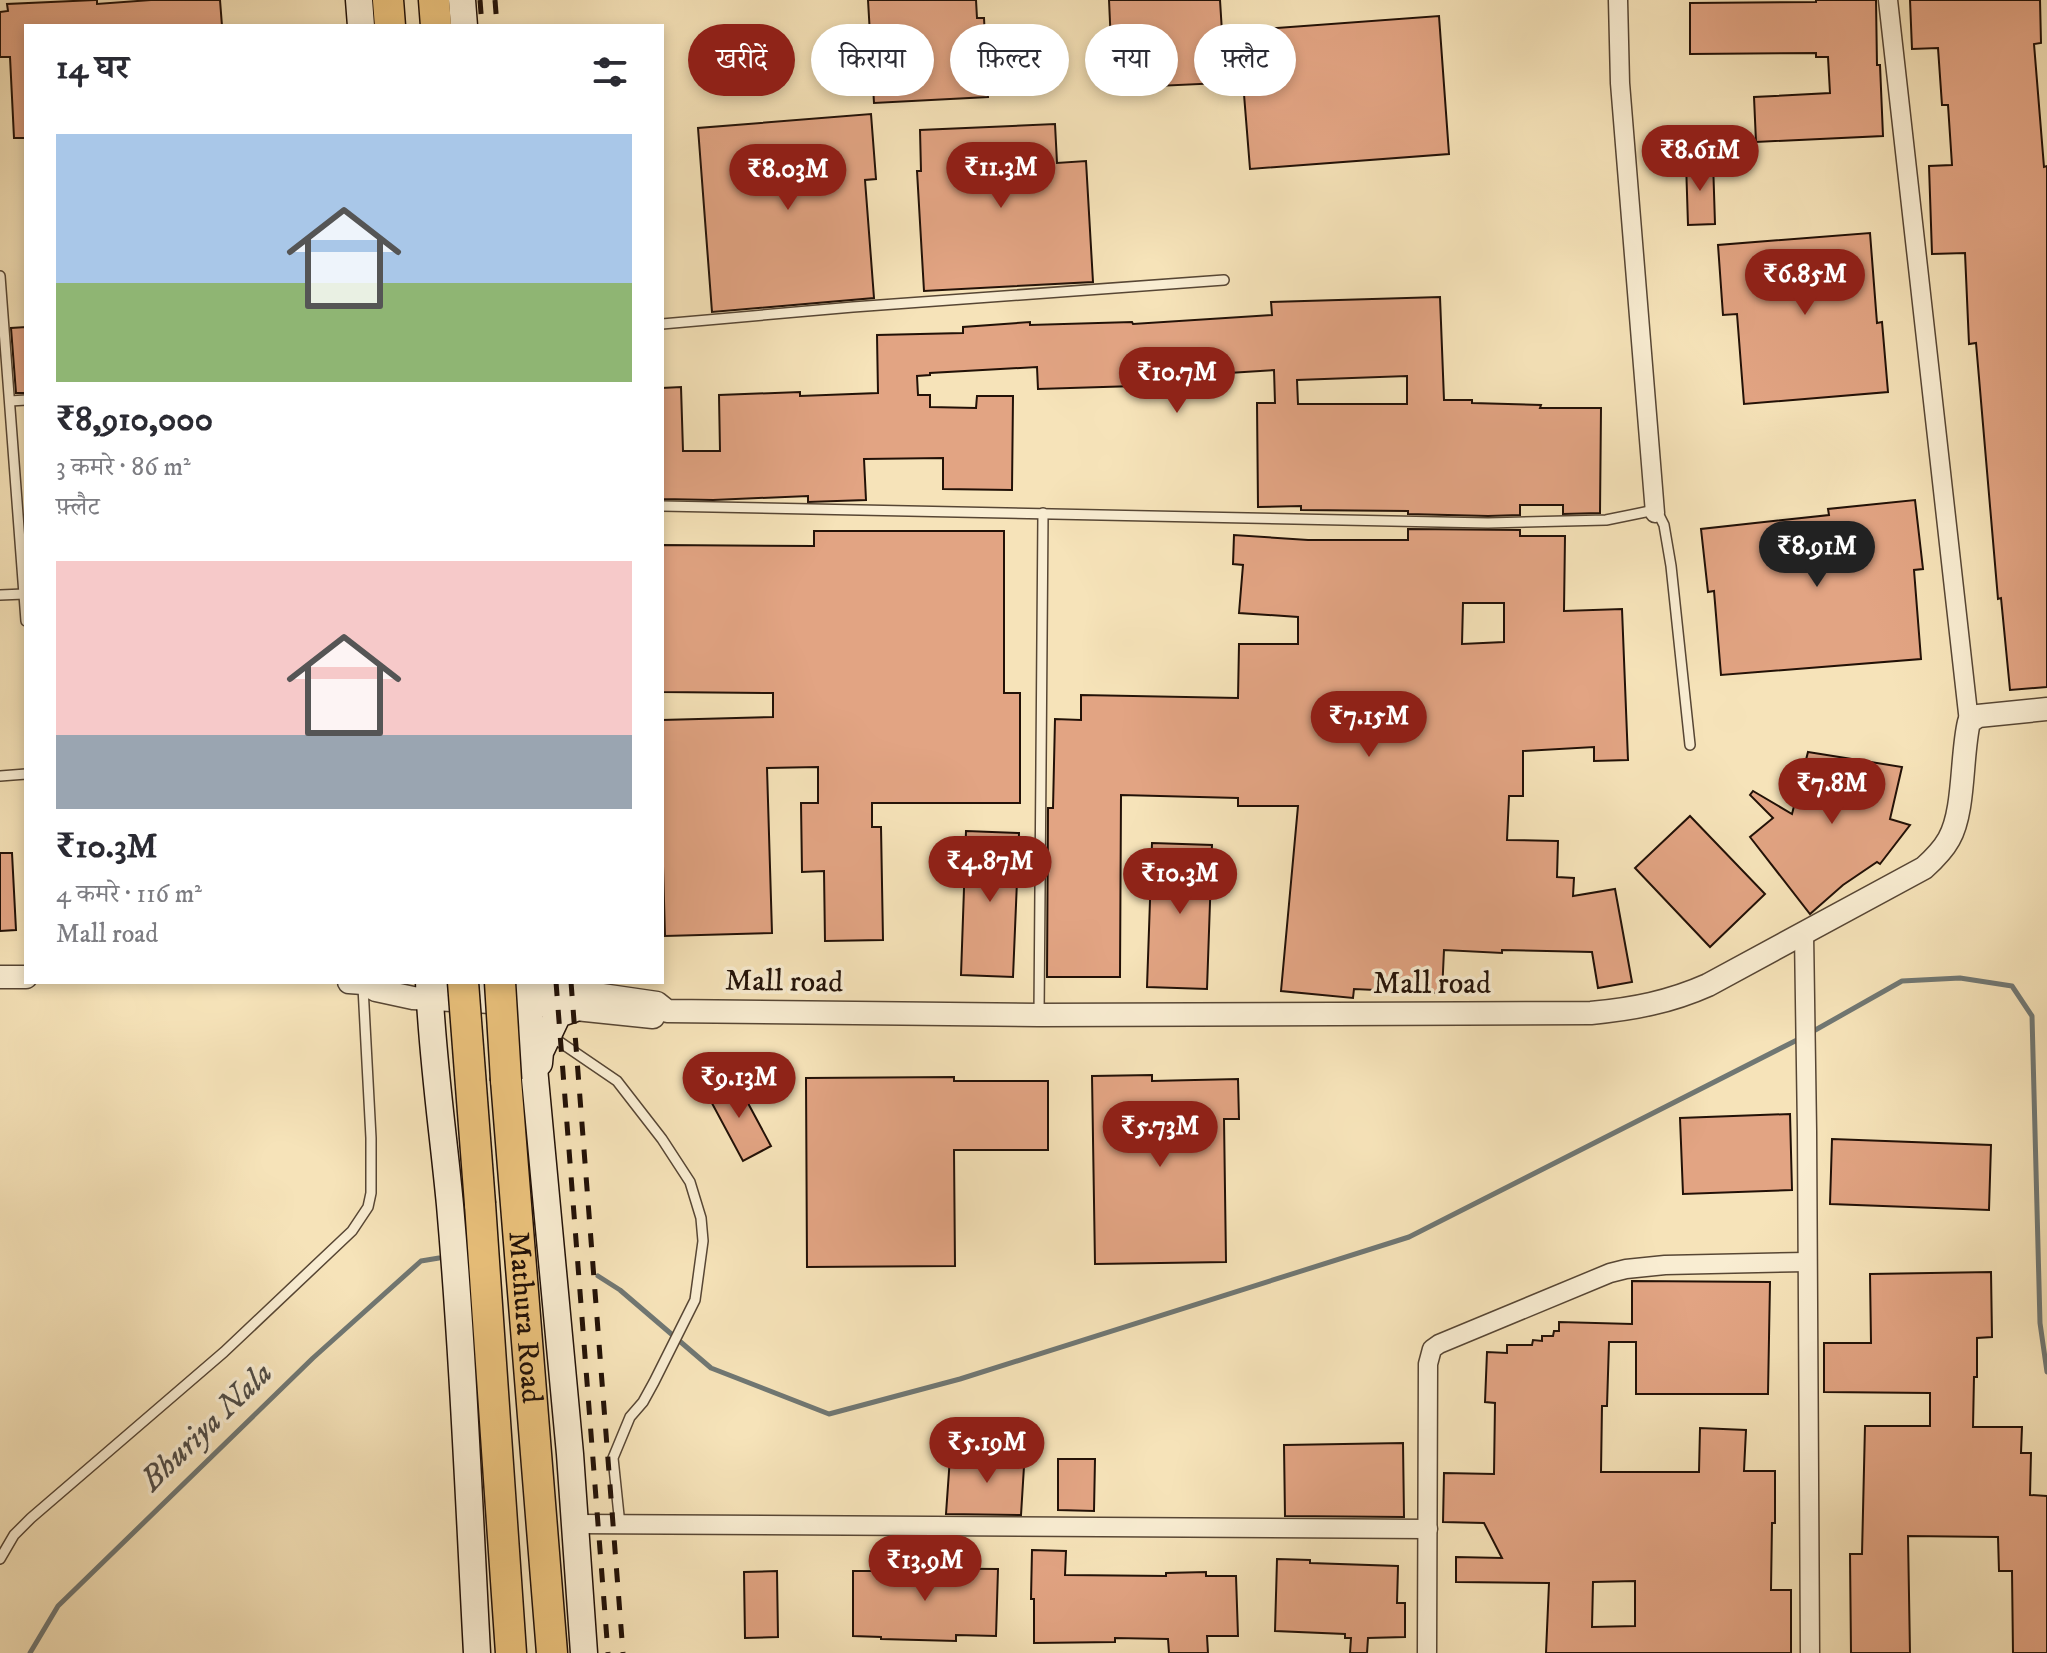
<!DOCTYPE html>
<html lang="hi">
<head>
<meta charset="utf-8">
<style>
	body { margin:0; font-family:"IM FELL DW Pica","Noto Serif Devanagari",serif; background:#f2f2f3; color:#2b2b33; height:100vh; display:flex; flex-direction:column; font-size:30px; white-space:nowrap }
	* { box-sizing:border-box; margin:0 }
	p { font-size:26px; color:#7c7c81 }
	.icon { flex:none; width:44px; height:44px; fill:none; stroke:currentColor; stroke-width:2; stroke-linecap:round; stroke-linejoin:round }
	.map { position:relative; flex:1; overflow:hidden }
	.drawer { position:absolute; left:24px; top:24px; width:640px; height:960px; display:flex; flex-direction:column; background:#fff; border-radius:0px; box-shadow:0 4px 12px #0003 }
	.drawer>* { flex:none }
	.guide { position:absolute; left:688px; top:24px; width:760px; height:72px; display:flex; gap:16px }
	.price { position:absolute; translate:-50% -68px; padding:0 18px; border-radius:28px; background:#8f2418; color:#fff; font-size:26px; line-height:52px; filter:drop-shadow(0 2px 4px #0008) }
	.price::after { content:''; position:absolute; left:50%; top:48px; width:24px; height:18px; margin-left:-12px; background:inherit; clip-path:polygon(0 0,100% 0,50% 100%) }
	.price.selected { background:#222; color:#fff }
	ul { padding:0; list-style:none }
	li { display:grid; align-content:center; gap:16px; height:424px; padding:0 32px }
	li span { display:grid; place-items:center; height:248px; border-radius:0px; color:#555 }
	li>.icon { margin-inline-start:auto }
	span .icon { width:144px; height:144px; fill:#fffc; stroke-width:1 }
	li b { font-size:34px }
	h2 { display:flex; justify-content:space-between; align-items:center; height:96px; padding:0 32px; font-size:34px }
	.tag { padding:0 28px; border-radius:36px; background:#fff; box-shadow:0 4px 12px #0003; font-size:28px; line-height:72px }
	.tag.selected { background:#8f2418; color:#fff }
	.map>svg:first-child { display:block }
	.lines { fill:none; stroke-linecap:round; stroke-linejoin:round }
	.stream { stroke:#707773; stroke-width:5 }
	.building { fill:#e2a483; stroke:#221107; stroke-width:2; fill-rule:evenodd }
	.service-casing { stroke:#574634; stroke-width:12 }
	.minor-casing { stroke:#574634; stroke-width:21 }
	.tertiary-casing { stroke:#574634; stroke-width:25 }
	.secondary-casing { stroke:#221107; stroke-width:29 }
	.trunk-casing { stroke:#221107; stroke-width:33 }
	.service { stroke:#f9edd2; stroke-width:9 }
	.minor { stroke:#f9edd2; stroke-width:18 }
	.tertiary { stroke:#f9edd2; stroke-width:22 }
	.secondary { stroke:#f9edd2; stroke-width:26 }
	.trunk { stroke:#ebc27c; stroke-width:30 }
	.rail { stroke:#221107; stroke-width:5; stroke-dasharray:14 14; stroke-linecap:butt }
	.trunk-bridge-casing { stroke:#221107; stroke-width:33; stroke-linecap:butt }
	.trunk-bridge { stroke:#ebc27c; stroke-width:30 }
	.labels { text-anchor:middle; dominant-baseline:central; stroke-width:7; stroke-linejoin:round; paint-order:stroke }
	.street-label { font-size:30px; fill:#221107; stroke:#f9edd2 }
	.water-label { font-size:32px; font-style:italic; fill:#504c46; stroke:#f9edd2 }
</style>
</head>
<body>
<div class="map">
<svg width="2047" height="1653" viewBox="0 0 2047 1653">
	<rect width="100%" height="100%" fill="#f6e3b9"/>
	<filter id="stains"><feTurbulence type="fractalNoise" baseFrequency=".0025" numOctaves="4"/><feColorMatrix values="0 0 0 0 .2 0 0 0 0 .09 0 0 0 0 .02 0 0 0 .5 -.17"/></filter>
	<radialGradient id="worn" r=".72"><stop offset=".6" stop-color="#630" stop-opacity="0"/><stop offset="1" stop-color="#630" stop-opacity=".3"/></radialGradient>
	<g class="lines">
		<!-- stream -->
		<g class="stream">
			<path d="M1810,1033L1902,981L1960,978L2012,986L2032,1016L2040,1323L2047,1372"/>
			<path d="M598,1276L620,1290L711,1368L829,1414L960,1379L1409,1237L1801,1038"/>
			<path d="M30,1653L58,1606L313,1358L421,1261L439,1258"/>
		</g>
	</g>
	<!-- building -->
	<g class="building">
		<path d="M95,0H97V4L151,0H220L222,26H26V138H14L10,57H0V12L8,11L7,4Z"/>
		<path d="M868,0H976L977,18H984L988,97L874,103Z"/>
		<path d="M1109,0H1220L1222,32L1439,16L1449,154L1250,169L1243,82L1113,88Z"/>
		<path d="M1816,0H1876L1877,65H1880L1883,136L1756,142L1754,97L1830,93L1828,57H1816V53L1690,54V3L1816,2Z"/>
		<path d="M1910,0H2040L2041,43L2034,44L2044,167L2047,166V687L2010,690L2001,598L1998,599L1976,343L1969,344L1965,253L1932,254L1929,166L1952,165L1948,105H1942L1938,48L1912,49Z"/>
		<path d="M871,114L876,179L865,180L874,298L712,312L698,128Z"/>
		<path d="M1055,124L1057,163L1086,161L1093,282L924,291L917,171H921L920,130Z"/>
		<path d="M1713,161L1715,224L1688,225L1686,162Z"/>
		<path d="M1870,233L1877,323L1882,322L1888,392L1744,404L1737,314L1723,315L1718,245Z"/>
		<path d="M1440,297L1444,400H1472V403L1541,405L1540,408H1601L1600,513L1563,514V505H1520V515L1488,516L1408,514V511L1301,510V506L1258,507L1257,403H1275L1274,370L1134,379L1135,386L1038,389L1037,367L930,373V375L917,376L918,395H930V407L976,408L977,396H1013L1012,490L943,489V458L864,459L866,500L808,502V496L713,500L662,499V388L681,387L683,451H720L719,395L800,392V396L878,393L877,335L963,333V327L1030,322V325L1132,322L1133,324L1272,315L1271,302ZM1407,376V404H1298L1297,380Z"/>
		<path d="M26,327V393H16L11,328Z"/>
		<path d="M1915,500L1923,569L1914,570L1921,659L1721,675L1714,591L1708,592L1701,529L1829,515L1828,509Z"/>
		<path d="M1408,529L1520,530V536H1565L1564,611L1622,609L1628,760L1594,761V747L1523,751V796H1509L1507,840L1558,841L1557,877L1574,878L1573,896L1615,889L1632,982L1598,988L1592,952L1502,950V953L1444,950L1442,993L1354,989L1353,998L1281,991L1298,806H1238V798L1121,795L1120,977H1047L1048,808H1053L1055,719L1081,720V695L1238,698L1239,644H1298V617L1239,613L1243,565L1233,564L1234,535L1308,540H1408ZM1463,603H1504V642L1462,644Z"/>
		<path d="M814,531H1004V693H1020V803H872V827H881L883,940L825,941L824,871L802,872L801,803H818V767L767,768L772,933L665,936L662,831V720L773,717V693L662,692V545L814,546Z"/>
		<path d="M1808,752L1902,767L1890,819L1910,825L1880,864L1877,862L1843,885L1810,914L1750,837L1773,818L1750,795L1753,791L1792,814Z"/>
		<path d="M1690,816L1765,894L1710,947L1635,868Z"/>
		<path d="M966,831L1019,833L1013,977L961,975Z"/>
		<path d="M1152,843L1212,845L1207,989L1147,987Z"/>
		<path d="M0,853H12L16,930L0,931Z"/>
		<path d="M1152,1075V1081L1238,1079L1239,1119H1224L1226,1262L1095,1264L1092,1076Z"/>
		<path d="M954,1077V1081H1048V1150H954L955,1266L807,1267L806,1078Z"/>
		<path d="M735,1079L771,1146L743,1161L707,1094Z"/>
		<path d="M1790,1114L1792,1190L1683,1194L1680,1118Z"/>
		<path d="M1832,1139L1991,1145L1989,1210L1830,1204Z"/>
		<path d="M1991,1272L1992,1337L1977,1338V1377H1974L1973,1427H2022L2021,1453H2031L2030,1495L2047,1496V1653H2013L2012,1571H1999L1998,1537L1908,1536L1910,1653H1851L1850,1554H1862L1865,1426H1930V1393L1824,1392V1343H1871L1870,1274Z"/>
		<path d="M1632,1281L1770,1282L1768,1394H1636V1342H1609L1607,1406H1602L1601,1472H1699L1700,1428L1746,1430L1744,1471H1775V1523H1772L1771,1590H1791V1653H1546L1549,1583L1456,1582V1557L1502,1558L1484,1523L1443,1522L1444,1473L1494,1474L1495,1403L1485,1402L1487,1352L1507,1353V1345H1532L1533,1340L1542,1341V1336H1553L1554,1331H1559V1322L1632,1324ZM1635,1581V1626L1592,1627L1593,1582Z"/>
		<path d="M1403,1443L1404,1517L1285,1516L1284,1445Z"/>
		<path d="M1002,1449L1025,1450L1021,1515L946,1514L950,1457L1001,1460Z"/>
		<path d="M1058,1459H1095L1094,1511L1058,1510Z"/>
		<path d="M1032,1550L1066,1551L1065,1575L1166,1576V1573L1206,1572V1576H1236L1238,1636H1207L1208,1653H1169L1168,1639L1115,1638V1642L1034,1643V1599H1031Z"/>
		<path d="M1277,1559L1310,1560V1563L1398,1566L1397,1603H1405V1637L1368,1638L1367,1653H1350L1351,1638H1345V1634L1275,1631Z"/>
		<path d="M880,1568L998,1569L996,1636L956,1635V1641L881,1639V1637L853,1636V1571H880Z"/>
		<path d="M777,1571L778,1637L745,1638L744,1572Z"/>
	</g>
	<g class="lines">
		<!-- service casing -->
		<g class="service-casing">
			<g id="service">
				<path d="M0,276L26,621"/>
				<path d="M662,324L853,307L1224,280"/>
				<path d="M10,401L26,400"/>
				<path d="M662,506L1488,523L1606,520L1650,511L1660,517L1664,525L1671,566L1690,745"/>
				<path d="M0,595L24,594"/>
				<path d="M0,776L26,774"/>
				<path d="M1039,1015L1043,513"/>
				<path d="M551,1036L617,1081L662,1139L690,1182L701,1218L703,1241L695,1300L654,1382L643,1402L630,1417L613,1458L620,1525"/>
				<path d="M0,1559L14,1535L31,1518L224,1352L352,1231L368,1207L371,1193V1138L363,987"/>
			</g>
		</g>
		<!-- minor casing -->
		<g class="minor-casing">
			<g id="minor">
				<path d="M1618,0L1620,83L1655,513"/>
				<path d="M1888,0L1969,722"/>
				<path d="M1804,934L1807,1131L1810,1653"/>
				<path d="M575,1524L1428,1529"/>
				<path d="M1427,1653L1428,1364L1432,1349L1439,1344L1610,1273L1626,1269L1665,1265L1807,1262"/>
			</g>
		</g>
		<!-- tertiary casing -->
		<g class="tertiary-casing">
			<g id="tertiary">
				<path d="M0,977H26"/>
				<path d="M349,982L363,983L376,990L413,998L527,1004L653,1017"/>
				<path d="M435,982L526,984L657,1003L667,1011L1039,1015L1591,1013C1633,1009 1670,1002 1708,985L1924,868C1934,859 1943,850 1949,839C1965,811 1961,755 1969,722L1978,716L2047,709"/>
			</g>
		</g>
		<!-- secondary casing -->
		<g class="secondary-casing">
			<g id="secondary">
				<path d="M359,0L361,26"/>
				<path d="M462,0L464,26"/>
				<path d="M429,982C432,1057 443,1131 450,1205C463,1354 469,1504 477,1653"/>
				<path d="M526,982L570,1454L584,1653"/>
				<path d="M565,982L581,992"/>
				<path d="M539,1063L540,1052L558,1014L573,1009"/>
			</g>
		</g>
		<!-- trunk casing -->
		<g class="trunk-casing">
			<g id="trunk">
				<path d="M388,0L390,26"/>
				<path d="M434,0L436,26"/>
				<path id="s1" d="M506,1080L552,1653"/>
				<path d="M480,1204L511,1653"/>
			</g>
		</g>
		<!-- service -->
		<use href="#service" class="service"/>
		<!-- minor -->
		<use href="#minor" class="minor"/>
		<!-- tertiary -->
		<use href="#tertiary" class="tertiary"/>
		<!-- secondary -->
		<use href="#secondary" class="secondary"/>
		<!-- trunk -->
		<use href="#trunk" class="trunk"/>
		<!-- rail -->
		<g class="rail">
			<path d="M480,0L482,26"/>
			<path d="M495,0L497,26"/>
			<path d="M556,982L608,1653"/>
			<path d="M571,982L623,1653"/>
		</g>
		<!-- trunk-bridge casing -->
		<g class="trunk-bridge-casing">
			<g id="trunk-bridge">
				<path d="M463,982L480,1204"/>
				<path d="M500,982L506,1080"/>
			</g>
		</g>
		<!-- trunk-bridge -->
		<use href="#trunk-bridge" class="trunk-bridge"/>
	</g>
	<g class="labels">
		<!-- street labels -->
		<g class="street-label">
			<text transform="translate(784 982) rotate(1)">Mall road</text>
			<text x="1432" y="984">Mall road</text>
			<text stroke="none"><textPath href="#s1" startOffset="238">Mathura Road</textPath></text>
		</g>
		<!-- water labels -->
		<g class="water-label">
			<text transform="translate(207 1427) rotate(-44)">Bhuriya Nala</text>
		</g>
	</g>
	<rect width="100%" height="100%" filter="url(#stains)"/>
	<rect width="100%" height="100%" fill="url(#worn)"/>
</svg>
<b class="price" style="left:1700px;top:193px">₹8.61M</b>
<b class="price" style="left:1001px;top:210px">₹11.3M</b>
<b class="price" style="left:788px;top:212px">₹8.03M</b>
<b class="price" style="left:1805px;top:317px">₹6.85M</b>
<b class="price" style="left:1177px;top:415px">₹10.7M</b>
<b class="price selected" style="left:1817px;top:589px">₹8.91M</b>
<b class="price" style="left:1369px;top:759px">₹7.15M</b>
<b class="price" style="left:1832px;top:826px">₹7.8M</b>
<b class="price" style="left:990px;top:904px">₹4.87M</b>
<b class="price" style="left:1180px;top:916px">₹10.3M</b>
<b class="price" style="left:739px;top:1120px">₹9.13M</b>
<b class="price" style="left:1160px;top:1169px">₹5.73M</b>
<b class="price" style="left:987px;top:1485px">₹5.19M</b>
<b class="price" style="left:925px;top:1603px">₹13.9M</b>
<div class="guide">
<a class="tag selected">खरीदें</a>
<a class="tag">किराया</a>
<a class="tag">फ़िल्टर</a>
<a class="tag">नया</a>
<a class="tag">फ़्लैट</a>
</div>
<section class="drawer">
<h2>14 घर<svg class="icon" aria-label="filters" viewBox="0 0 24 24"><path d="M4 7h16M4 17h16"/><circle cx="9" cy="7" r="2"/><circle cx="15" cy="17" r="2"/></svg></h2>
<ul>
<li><span style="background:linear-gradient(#a9c7e8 60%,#8fb573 0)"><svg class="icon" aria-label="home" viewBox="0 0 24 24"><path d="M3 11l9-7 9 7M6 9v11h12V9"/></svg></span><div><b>₹8,910,000</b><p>3 कमरे · 86 m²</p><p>फ़्लैट</p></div></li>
<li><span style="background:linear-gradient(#f6c9c9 70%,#9aa5b1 0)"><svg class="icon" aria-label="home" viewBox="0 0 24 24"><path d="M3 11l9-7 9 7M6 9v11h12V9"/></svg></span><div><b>₹10.3M</b><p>4 कमरे · 116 m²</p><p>Mall road</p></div></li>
</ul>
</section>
</div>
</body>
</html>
